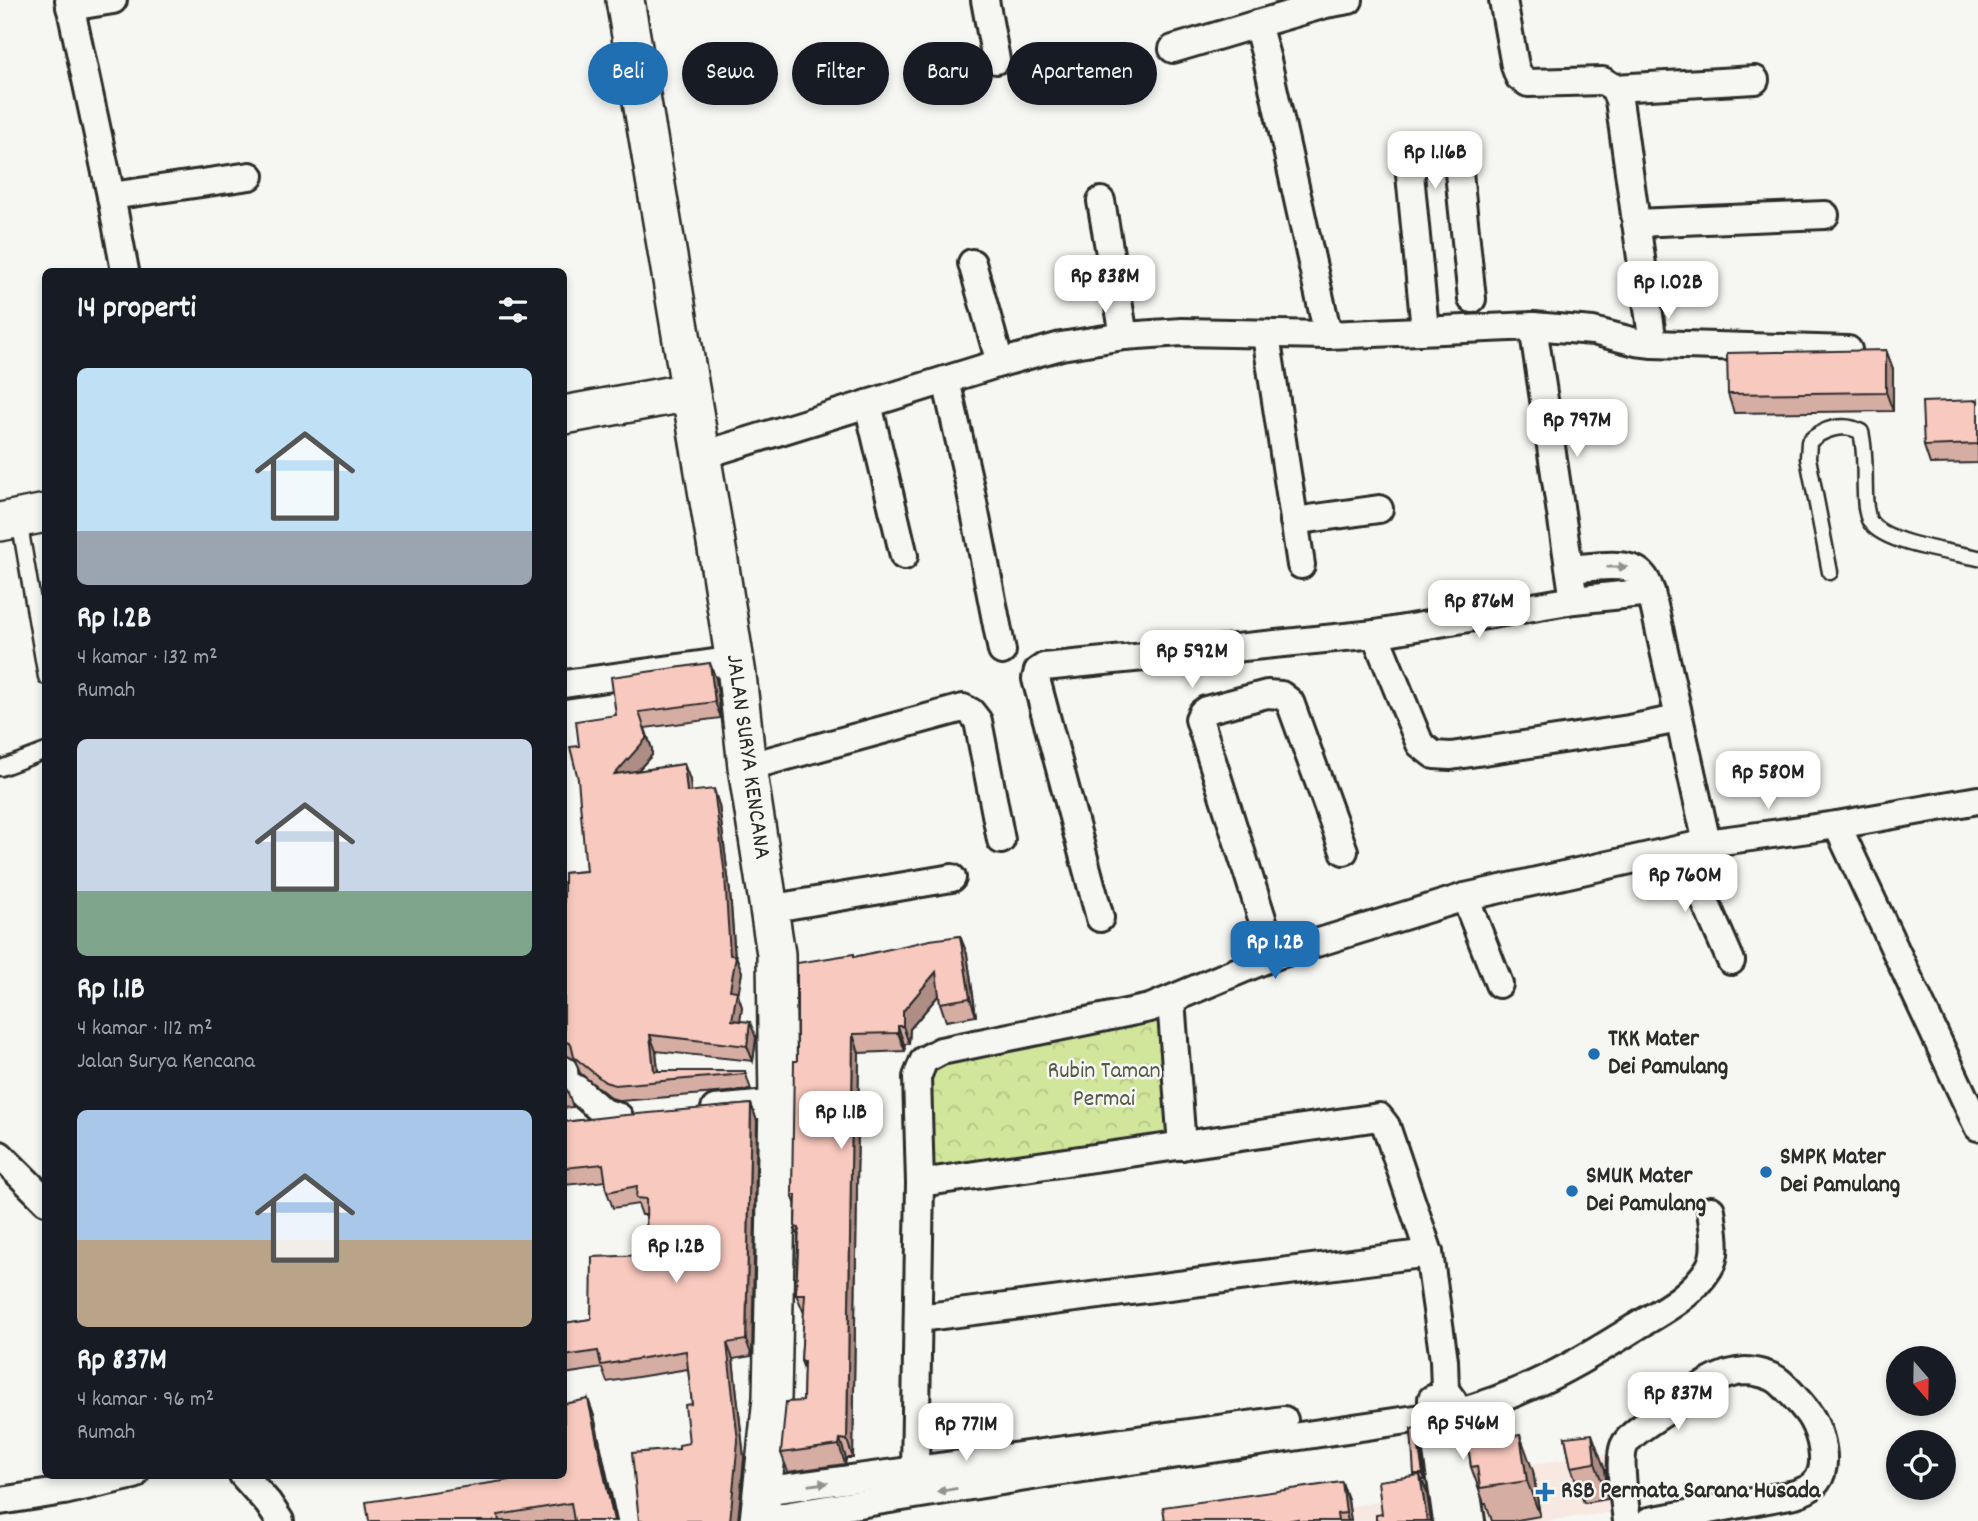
<!DOCTYPE html>
<html lang="id">
<head>
<meta charset="utf-8">
<style>
	body { margin:0; font-family:Dekko,sans-serif; background:#20242c; color:#f1f3f6; height:100vh; display:flex; flex-direction:column; font-size:26px; white-space:nowrap }
	* { box-sizing:border-box; margin:0 }
	p { font-size:23px; color:#9ea1a6 }
	.icon { flex:none; width:38px; height:38px; fill:none; stroke:currentColor; stroke-width:2; stroke-linecap:round; stroke-linejoin:round }
	.map { position:relative; flex:1; overflow:hidden }
	.panel { position:absolute; left:42px; top:268px; width:525px; height:1211px; display:flex; flex-direction:column; background:#171b24; border-radius:10px; box-shadow:0 4px 10px #0003 }
	.panel>* { flex:none }
	.hud { position:absolute; left:588px; top:42px; width:665px; height:63px; display:flex; gap:14px }
	.needle { width:46px; rotate:160deg }
	.buttons { position:absolute; left:1886px; top:1346px; display:grid; gap:14px }
	.buttons a { display:grid; place-items:center; width:70px; height:70px; border-radius:50%; background:#171b24; box-shadow:0 4px 10px #0003; font-size:35px }
	.price { position:absolute; translate:-50% -60px; padding:0 16px; border-radius:14px; background:#fff; color:#222; font-size:23px; line-height:46px; filter:drop-shadow(0 2px 4px #0008) }
	.price::after { content:''; position:absolute; left:50%; top:42px; width:21px; height:16px; margin-left:-10px; background:inherit; clip-path:polygon(0 0,100% 0,50% 100%) }
	.price.on { background:#1f6fb2; color:#fff }
	ul { padding:0; list-style:none }
	li { display:grid; align-content:center; gap:14px; height:371px; padding:0 35px }
	li span { display:grid; place-items:center; height:217px; border-radius:10px; color:#555 }
	li>.icon { margin-inline-start:auto }
	span .icon { width:126px; height:126px; fill:#fffc; stroke-width:1 }
	li b { font-size:30px }
	h2 { display:flex; justify-content:space-between; align-items:center; height:84px; padding:0 35px; font-size:30px }
	.pill { padding:0 24px; border-radius:32px; background:#171b24; box-shadow:0 4px 10px #0003; font-size:24px; line-height:63px }
	.pill.on { background:#1f6fb2; color:#fff }
	.map>svg:first-child { display:block }
	.built { fill:#f7e8e2 }
	.park { fill:url(#park-crowns); stroke:#7e8863; stroke-width:2 }
	.lines { fill:none; stroke-linecap:round; stroke-linejoin:round }
	.lane-casing { stroke:#2b2b2b; stroke-width:19 }
	.street-casing { stroke:#2b2b2b; stroke-width:32 }
	.secondary-casing { stroke:#2b2b2b; stroke-width:42 }
	.lane { stroke:#f6f6f2; stroke-width:14 }
	.street { stroke:#f6f6f2; stroke-width:26 }
	.secondary { stroke:#f6f6f2; stroke-width:37 }
	.wall { fill:#d5ada3; stroke:#2b2b2b; stroke-width:2 }
	.shaded-wall { fill:#ae8d85; stroke:#2b2b2b; stroke-width:2 }
	.building { fill:#f8c9be; stroke:#2b2b2b; stroke-width:2 }
	.oneway { fill:#90908e }
	.poi-dot { fill:#1f6fb2; stroke:#f6f6f2; stroke-width:2.5 }
	.labels { text-anchor:middle; dominant-baseline:central; stroke-width:5; stroke-linejoin:round; paint-order:stroke }
	.street-label { font-size:24px; fill:#2b2b2b; stroke:#f6f6f2 }
	.poi-label { font-size:24px; font-weight:bold; fill:#2b2b2b; stroke:#f6f6f2; text-anchor:start }
	.park-label { font-size:24px; fill:#545a47; stroke:#f6f6f2 }
</style>
</head>
<body>
<div class="map">
<svg width="1978" height="1521" viewBox="0 0 1978 1521">
	<defs>
		<pattern id="park-crowns" width="20" height="18" patternUnits="userSpaceOnUse" patternTransform="scale(1.75)"><rect width="20" height="18" fill="#d1e69b"/><path d="M2 6a3 3 0 1 1 6 0M12 15a3 3 0 1 1 6 0" fill="none" stroke="#b4c586"/></pattern>
	</defs>
	<rect width="100%" height="100%" fill="#f6f6f2"/>
	<filter id="ink" filterUnits="userSpaceOnUse"><feTurbulence type="fractalNoise" baseFrequency=".0143" numOctaves="2"/><feDisplacementMap in="SourceGraphic" scale="14" xChannelSelector="R" yChannelSelector="G"/><feConvolveMatrix kernelMatrix="1 2 1 2 8 2 1 2 1" color-interpolation-filters="sRGB"/></filter>
	<g filter="url(#ink)">
		<!-- built -->
		<g class="built">
			<path d="M1613,1453L1620,1511L1547,1521H1477L1471,1472Z"/>
			<path d="M1434,1494L1439,1521H1247Z"/>
		</g>
		<!-- park -->
		<path class="park" d="M1171,1000L1182,1146L920,1183L924,1060Z"/>
		<g class="lines">
			<!-- lane casing -->
			<g class="lane-casing">
				<g id="lane">
					<path d="M19,520L46,677"/>
					<path d="M1830,572L1808,458L1809,442C1822,429 1844,422 1861,432C1867,457 1863,483 1866,508C1867,513 1868,520 1871,523C1887,544 1952,552 1978,558"/>
					<path d="M1,768L46,751"/>
				</g>
			</g>
			<!-- street casing -->
			<g class="street-casing">
				<g id="street">
					<path d="M69,0L111,196L125,271"/>
					<path d="M985,0L996,60"/>
					<path d="M1503,0L1515,66L1519,77L1528,83L1603,81L1614,88L1619,100L1653,344"/>
					<path d="M70,7L113,0"/>
					<path d="M1257,24L1326,4L1349,0"/>
					<path d="M1173,49L1257,24L1267,60L1328,335"/>
					<path d="M1614,88L1755,80"/>
					<path d="M111,196L250,176"/>
					<path d="M1101,201L1124,336"/>
					<path d="M1636,223L1825,215"/>
					<path d="M972,263L1000,363"/>
					<path d="M1533,326L1572,587"/>
					<path d="M1425,330L1410,174C1421,154 1438,146 1458,163L1472,299"/>
					<path d="M1266,335L1301,565"/>
					<path d="M946,380L970,487L1002,651"/>
					<path d="M868,404L904,556"/>
					<path d="M703,455L1000,363L1061,346L1124,336L1182,332L1328,335L1533,326L1593,331L1636,342L1653,344L1848,350"/>
					<path d="M1294,521L1379,509"/>
					<path d="M1570,569C1589,568 1630,559 1643,576C1647,580 1649,587 1651,592L1707,843"/>
					<path d="M1375,634L1420,744L1434,755L1451,756L1629,729L1678,719"/>
					<path d="M564,684L735,660"/>
					<path d="M747,767L963,708L971,712L978,721L1001,840"/>
					<path d="M1837,825L1978,1127"/>
					<path d="M1682,849L1731,961"/>
					<path d="M1465,897L1499,984"/>
					<path d="M768,909L952,878"/>
					<path d="M1100,918L1036,679L1038,671L1044,667L1375,634L1574,600L1651,592"/>
					<path d="M1274,956L1199,719L1202,713L1206,710L1267,694L1281,695L1290,702L1344,851"/>
					<path d="M1171,1000L1182,1146"/>
					<path d="M564,1070L565,1080L568,1084L577,1089L603,1112L619,1117"/>
					<path d="M715,1109L778,1103"/>
					<path d="M0,1155L46,1201"/>
					<path d="M920,1183L1379,1117L1386,1126L1429,1253L1444,1360L1445,1390L1453,1401L1471,1521"/>
					<path d="M919,1318L1429,1253"/>
					<path d="M1432,1399V1416L1447,1521"/>
					<path d="M915,1470L920,1183L917,1077L924,1060L941,1051L1150,1008L1274,956L1465,897L1707,843L1837,825L1978,800"/>
					<path d="M243,1475L268,1503L280,1521"/>
					<path d="M762,1491L1284,1420"/>
					<path d="M0,1501L64,1491L134,1475"/>
					<path d="M759,1520L1063,1471L1455,1413C1519,1397 1579,1363 1634,1328C1662,1311 1691,1297 1709,1268C1719,1252 1713,1229 1711,1210"/>
					<path d="M1627,1521C1625,1504 1618,1460 1624,1446C1630,1432 1661,1415 1674,1406C1694,1391 1719,1372 1745,1371C1755,1371 1772,1375 1780,1382C1788,1389 1807,1410 1812,1419C1821,1435 1829,1465 1817,1481C1812,1488 1804,1491 1795,1494L1649,1521"/>
				</g>
			</g>
			<!-- secondary casing -->
			<g class="secondary-casing">
				<g id="secondary">
					<path d="M625,0L719,561L737,675L747,767L776,954L778,1103L772,1398L759,1521"/>
					<path d="M564,415L690,392"/>
					<path d="M0,522L46,513"/>
				</g>
			</g>
			<!-- lane -->
			<use href="#lane" class="lane"/>
			<!-- street -->
			<use href="#street" class="street"/>
			<!-- secondary -->
			<use href="#secondary" class="secondary"/>
		</g>
		<!-- wall -->
		<g class="wall">
			<path d="M1886,350L1893,369V411L1734,413L1728,394Z"/>
			<path d="M1978,400V463L1930,464L1924,446Z"/>
			<path d="M716,679L721,718L645,728L652,749V755L637,771L684,764L690,780L691,792L719,805L730,892L735,956H736L742,972L738,995L742,1007L740,1021L756,1038L753,1061L656,1051L658,1071H745L751,1090L621,1101L611,1098L580,1073L575,1060L566,1055L564,1047V873L586,871L579,746L616,715Z"/>
			<path d="M960,936L967,954L976,1016L946,1021L940,1003L939,995L910,1029L909,1044H904L905,1051L859,1053L853,1458H846L845,1464L788,1472L781,1453L803,1401L804,1369L801,1361L804,1313L796,1294L798,1236L795,1227L796,1205L792,1195L797,1061L855,957Z"/>
			<path d="M564,1087L567,1090L573,1107L564,1108Z"/>
			<path d="M751,1104L757,1121L752,1356L733,1359L744,1458L738,1521H639L679,1449L689,1443L692,1404L688,1369L607,1382L602,1368L564,1374V1323L591,1319L647,1255L646,1215H642L638,1204L613,1208L607,1192L606,1181L564,1185V1122Z"/>
			<path d="M588,1399L594,1416L617,1521H369L564,1475Z"/>
			<path d="M1411,1429L1419,1434L1425,1480H1422L1427,1493L1382,1514L1415,1476Z"/>
			<path d="M1565,1437L1605,1470L1608,1499L1584,1503L1571,1467Z"/>
			<path d="M1468,1444L1533,1471L1540,1516L1512,1521H1492L1486,1503H1484L1471,1467Z"/>
			<path d="M1348,1500L1351,1521H1165Z"/>
		</g>
		<!-- shaded-wall -->
		<g class="shaded-wall">
			<path d="M1886,350L1893,369V411L1886,392Z"/>
			<path d="M710,663L716,679L721,718L715,702Z"/>
			<path d="M646,733L652,749V755L620,790L615,774Z"/>
			<path d="M684,764L690,780L693,808L687,792Z"/>
			<path d="M714,789L719,805L730,892L735,960L736,956L742,972L738,995L742,1007L738,1035L732,1020Z"/>
			<path d="M960,936L967,954L976,1016L970,998Z"/>
			<path d="M936,972L942,991L910,1029L909,1044L903,1026V1011Z"/>
			<path d="M750,1022L756,1038L753,1061L747,1046Z"/>
			<path d="M898,1026L904,1044L905,1051L898,1033Z"/>
			<path d="M853,1034L859,1053L853,1458L847,1440Z"/>
			<path d="M650,1035L656,1051L659,1081L654,1071Z"/>
			<path d="M751,1104L757,1121L752,1356L746,1340Z"/>
			<path d="M727,1343L733,1359L744,1458L738,1521H730Z"/>
			<path d="M588,1399L594,1416L616,1521H614Z"/>
			<path d="M1416,1428L1419,1434L1425,1480L1423,1474Z"/>
			<path d="M1592,1434L1605,1470L1608,1499L1595,1463Z"/>
			<path d="M1520,1435L1533,1471L1540,1516L1527,1481Z"/>
			<path d="M840,1439L846,1458L845,1464L839,1445Z"/>
			<path d="M1420,1475L1427,1493L1431,1521H1427Z"/>
			<path d="M1342,1482L1348,1500L1351,1521H1348L1346,1513Z"/>
		</g>
		<!-- building -->
		<g class="building">
			<path d="M1886,350V392L1728,394L1727,353Z"/>
			<path d="M1978,400V444L1924,446L1922,402Z"/>
			<path d="M710,663L715,702L639,712L646,733V739L615,774L684,764L687,792L714,789L725,876L730,955L736,956L730,990L737,991L732,1020L750,1022L747,1046L650,1035L654,1071H745V1074L615,1085L605,1082L574,1057L571,1044L564,1041V873L586,871L578,779L570,747L579,746L576,721L616,715L611,677Z"/>
			<path d="M960,936L970,998L940,1003L936,972L903,1011V1026H898V1033L853,1034L847,1440L840,1439L839,1445L781,1453L786,1402L803,1401L804,1361H801L805,1294H796L799,1228L795,1227L796,1195H792L794,1061H797V963L854,954V957L930,940Z"/>
			<path d="M751,1104L746,1340L727,1343L738,1441L730,1521H639L632,1453L679,1449V1445L689,1443L685,1405L692,1404L686,1351L601,1365L598,1351L564,1356V1323L591,1319L592,1257L647,1255L646,1199L636,1198L637,1186L607,1192L603,1164L564,1168V1122L615,1116Z"/>
			<path d="M588,1399L614,1521H574L571,1503L498,1515L499,1521H369L366,1502L542,1475H564V1404Z"/>
			<path d="M1416,1428L1423,1474H1414L1411,1429Z"/>
			<path d="M1592,1434L1595,1463L1571,1467L1565,1437Z"/>
			<path d="M1520,1435L1527,1481L1480,1488L1477,1466L1471,1467L1468,1444Z"/>
			<path d="M1420,1475L1427,1521H1376V1515L1382,1514L1378,1481Z"/>
			<path d="M1342,1482L1346,1513L1337,1514L1338,1521H1298V1519L1286,1521H1165L1163,1507Z"/>
		</g>
		<!-- one-way arrows -->
		<defs><path id="oneway-solid" d="M-6-.8H1V-3.2L6.5 0L1 3.2V.8H-6Z" transform="scale(1.75)"/></defs>
		<g class="oneway">
			<use href="#oneway-solid" transform="translate(1617 567)"/>
			<use href="#oneway-solid" transform="translate(818 1484) rotate(-8)"/>
			<use href="#oneway-solid" transform="translate(947 1490) rotate(171)"/>
		</g>
	</g>
	<!-- markers -->
	<g class="poi-dot">
		<circle cx="1594" cy="1054" r="7"/>
		<circle cx="1766" cy="1172" r="7"/>
		<circle cx="1572" cy="1191" r="7"/>
		<path d="M1541.5 1481.5h7v7h7v7h-7v7h-7v-7h-7v-7h7z"/>
	</g>
	<g class="labels">
		<!-- street labels -->
		<g class="street-label">
			<text transform="translate(747 757) rotate(82)">JALAN SURYA KENCANA</text>
		</g>
		<!-- poi labels -->
		<g class="poi-label">
			<text x="1608" y="1040">TKK Mater<tspan x="1608" dy="28">Dei Pamulang</tspan></text>
			<text x="1780" y="1158">SMPK Mater<tspan x="1780" dy="28">Dei Pamulang</tspan></text>
			<text x="1586" y="1177">SMUK Mater<tspan x="1586" dy="28">Dei Pamulang</tspan></text>
			<text x="1561" y="1492">RSB Permata Sarana Husada</text>
		</g>
		<!-- park labels -->
		<g class="park-label">
			<text x="1104" y="1072">Rubin Taman<tspan x="1104" dy="28">Permai</tspan></text>
		</g>
	</g>
</svg>
<div class="buttons">
<a><svg class="needle" viewBox="-14 -14 28 28"><path d="M0-13l5 13h-10z" fill="#e53935"/><path d="M0 13l5-13h-10z" fill="#9ea1a6"/></svg></a>
<a><svg class="icon" aria-label="locate" viewBox="0 0 24 24"><circle cx="12" cy="12" r="6"/><path d="M12 2v4M12 18v4M2 12h4M18 12h4"/></svg></a>
</div>
<b class="price" style="left:1435px;top:191px">Rp 1.16B</b>
<b class="price" style="left:1105px;top:315px">Rp 838M</b>
<b class="price" style="left:1668px;top:321px">Rp 1.02B</b>
<b class="price" style="left:1577px;top:459px">Rp 797M</b>
<b class="price" style="left:1479px;top:640px">Rp 876M</b>
<b class="price" style="left:1192px;top:690px">Rp 592M</b>
<b class="price" style="left:1768px;top:811px">Rp 580M</b>
<b class="price" style="left:1685px;top:914px">Rp 760M</b>
<b class="price on" style="left:1275px;top:981px">Rp 1.2B</b>
<b class="price" style="left:841px;top:1151px">Rp 1.1B</b>
<b class="price" style="left:676px;top:1285px">Rp 1.2B</b>
<b class="price" style="left:1678px;top:1432px">Rp 837M</b>
<b class="price" style="left:1463px;top:1462px">Rp 546M</b>
<b class="price" style="left:966px;top:1463px">Rp 771M</b>
<div class="hud">
<a class="pill on">Beli</a>
<a class="pill">Sewa</a>
<a class="pill">Filter</a>
<a class="pill">Baru</a>
<a class="pill">Apartemen</a>
</div>
<section class="panel">
<h2>14 properti<svg class="icon" aria-label="filters" viewBox="0 0 24 24"><path d="M4 7h16M4 17h16"/><circle cx="9" cy="7" r="2"/><circle cx="15" cy="17" r="2"/></svg></h2>
<ul>
<li><span style="background:linear-gradient(#bfe0f5 75%,#9aa5b1 0)"><svg class="icon" aria-label="home" viewBox="0 0 24 24"><path d="M3 11l9-7 9 7M6 9v11h12V9"/></svg></span><div><b>Rp 1.2B</b><p>4 kamar · 132 m²</p><p>Rumah</p></div></li>
<li><span style="background:linear-gradient(#c9d6e8 70%,#7fa58c 0)"><svg class="icon" aria-label="home" viewBox="0 0 24 24"><path d="M3 11l9-7 9 7M6 9v11h12V9"/></svg></span><div><b>Rp 1.1B</b><p>4 kamar · 112 m²</p><p>Jalan Surya Kencana</p></div></li>
<li><span style="background:linear-gradient(#a9c7e8 60%,#b9a48a 0)"><svg class="icon" aria-label="home" viewBox="0 0 24 24"><path d="M3 11l9-7 9 7M6 9v11h12V9"/></svg></span><div><b>Rp 837M</b><p>4 kamar · 96 m²</p><p>Rumah</p></div></li>
</ul>
</section>
</div>
</body>
</html>
